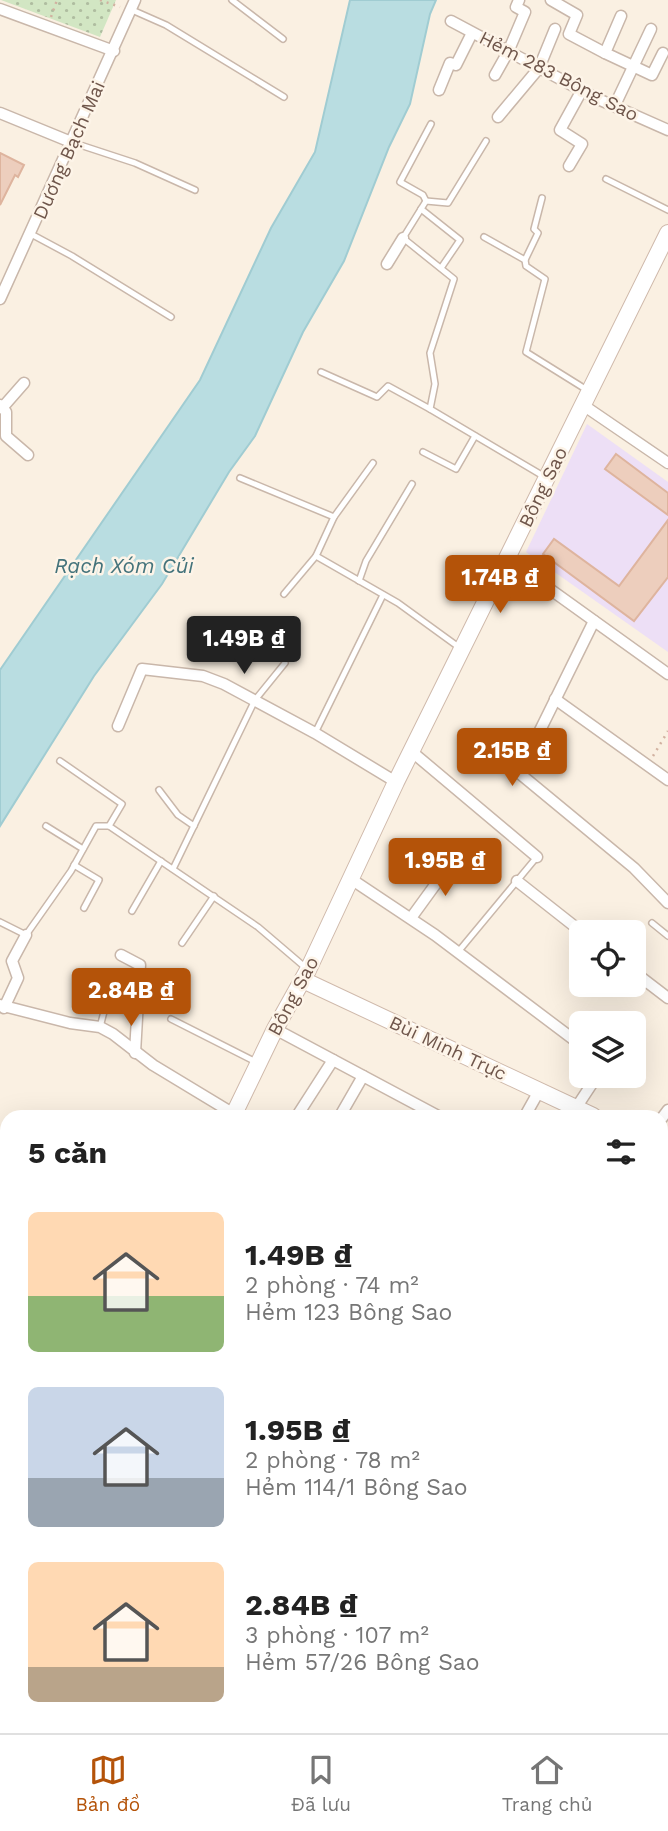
<!DOCTYPE html>
<html lang="vi">
<head>
<meta charset="utf-8">
<style>
	body { margin:0; font-family:"Work Sans",sans-serif; background:#f2f2f2; color:#222; height:100vh; display:flex; flex-direction:column; font-size:26px; white-space:nowrap }
	* { box-sizing:border-box; margin:0 }
	p { font-size:23px; color:#767676 }
	.icon { flex:none; width:38px; height:38px; fill:none; stroke:currentColor; stroke-width:2; stroke-linecap:round; stroke-linejoin:round }
	.map { position:relative; flex:1; overflow:hidden }
	.sheet { position:absolute; left:0px; top:1110px; width:668px; height:625px; display:flex; flex-direction:column; background:#fff; border-radius:21px 21px 0 0; box-shadow:0 7px 28px #0002 }
	.sheet>* { flex:none }
	.buttons { position:absolute; left:569px; top:920px; display:grid; gap:14px }
	.buttons a { display:grid; place-items:center; width:77px; height:77px; border-radius:10px; background:#fff; box-shadow:0 7px 28px #0002; font-size:35px }
	.price { position:absolute; translate:-50% -60px; padding:0 16px; border-radius:7px; background:#b45309; color:#fff; font-size:23px; line-height:46px; filter:drop-shadow(0 2px 4px #0008) }
	.price::after { content:''; position:absolute; left:50%; top:42px; width:21px; height:16px; margin-left:-10px; background:inherit; clip-path:polygon(0 0,100% 0,50% 100%) }
	.price.active { background:#222; color:#fff }
	ul { padding:0; list-style:none }
	li { display:flex; align-items:center; gap:21px; height:175px; padding:0 28px }
	li span { display:grid; place-items:center; flex:none; width:196px; height:140px; border-radius:10px; color:#555 }
	li>.icon { margin-inline-start:auto }
	span .icon { width:84px; height:84px; fill:#fffc; stroke-width:1 }
	li b { font-size:30px }
	h2 { display:flex; justify-content:space-between; align-items:center; height:84px; padding:0 28px; font-size:30px }
	.tab-bar { display:flex; justify-content:space-around; align-items:center; height:98px; border-top:2px solid #e0e0e0; background:#fff; font-size:19px; color:#767676 }
	.tab-bar a { display:grid; justify-items:center; gap:4px }
	.tab-bar .active { color:#b45309 }
	.map>svg:first-child { display:block }
	.education { fill:#eddff6 }
	.grass { fill:url(#grass-dots) }
	.water { fill:#b9dde1; stroke:#a0ccd2; stroke-width:2 }
	.building { fill:#edcebd; stroke:#deb49e; stroke-width:2 }
	.lines { fill:none; stroke-linecap:round; stroke-linejoin:round }
	.lane-casing { stroke:#c9b7aa; stroke-width:8 }
	.street-casing { stroke:#c9b7aa; stroke-width:13 }
	.secondary-casing { stroke:#cfb9ab; stroke-width:18 }
	.path { stroke:#d1b1a0; stroke-width:2.5; stroke-dasharray:2 5; stroke-linecap:butt }
	.lane { stroke:#fff; stroke-width:5 }
	.street { stroke:#fff; stroke-width:10 }
	.secondary { stroke:#fff; stroke-width:16 }
	.labels { text-anchor:middle; dominant-baseline:central; stroke-width:5; stroke-linejoin:round; paint-order:stroke }
	.street-label { font-size:19px; fill:#6f564b; stroke:#fdf4e8 }
	.water-label { font-size:21px; font-style:italic; fill:#44737b; stroke:#fdf4e8 }
</style>
</head>
<body>
<div class="map">
<svg width="668" height="1733" viewBox="0 0 668 1733">
	<defs>
		<pattern id="grass-dots" width="8" height="8" patternUnits="userSpaceOnUse" patternTransform="scale(1.75)"><rect width="8" height="8" fill="#d2e6c3"/><path d="M2 2h.1M6 6h.1" fill="none" stroke="#afbda0" stroke-width="1.8" stroke-linecap="round"/></pattern>
	</defs>
	<rect width="100%" height="100%" fill="#faf0e2"/>
	<!-- education -->
	<path class="education" d="M587,424L668,482V652L526,552Z"/>
	<!-- grass -->
	<path class="grass" d="M1,0H116L100,37Z"/>
	<!-- water -->
	<g class="water">
		<path d="M350,0H436L430,14L410,104L389,147L344,261L303,332L255,436L229,472L162,584L94,676L0,826V670L200,380L271,228L315,152Z"/>
		<path d="M0,1158L7,1168V1696L0,1692V1362L3,1356L0,1349Z"/>
		<path d="M54,1727H246L253,1733H63Z"/>
	</g>
	<!-- building -->
	<g class="building">
		<path d="M0,153L24,165L18,177L15,175L0,205Z"/>
		<path d="M616,454L668,493V515L605,469Z"/>
		<path d="M668,520V577L634,621L543,554L554,539L619,586Z"/>
	</g>
	<g class="lines">
		<!-- lane casing -->
		<g class="lane-casing">
			<g id="lane">
				<path d="M232,0L283,39"/>
				<path d="M132,10L166,25L284,97"/>
				<path d="M486,141L448,203L426,201L403,238L454,279L430,353L435,384L430,409L545,477"/>
				<path d="M71,142L135,163L195,190"/>
				<path d="M606,179L668,210"/>
				<path d="M426,201L423,195L400,182L431,124"/>
				<path d="M421,209L460,240L441,268"/>
				<path d="M31,234L72,256L171,317"/>
				<path d="M484,237L525,260L526,266L545,279L526,352L587,390"/>
				<path d="M525,260L538,233L534,229L542,198"/>
				<path d="M321,372L377,397L388,386L430,409"/>
				<path d="M423,452L456,469L475,436"/>
				<path d="M373,463L334,517L316,556L398,603L460,648"/>
				<path d="M240,478L334,517"/>
				<path d="M359,581L366,561L412,484"/>
				<path d="M284,594L316,556"/>
				<path d="M315,733L383,595"/>
				<path d="M60,761L122,804L109,826L258,927L306,968"/>
				<path d="M159,790L178,815L194,826"/>
				<path d="M46,826L83,849"/>
				<path d="M74,865L99,880L84,908"/>
				<path d="M173,869L255,700L285,663"/>
				<path d="M132,911L161,861"/>
				<path d="M0,922L26,935L71,871L96,826H109"/>
				<path d="M652,923L668,936"/>
				<path d="M182,943L214,896"/>
				<path d="M458,952L536,858"/>
				<path d="M89,973L112,981L100,1027"/>
				<path d="M171,1019L256,1062"/>
				<path d="M101,1116H110"/>
				<path d="M662,1312L668,1303"/>
				<path d="M662,1362L665,1365"/>
				<path d="M662,1447L668,1440"/>
				<path d="M662,1521L668,1515"/>
				<path d="M274,1733L277,1727"/>
				<path d="M340,1733L344,1727"/>
				<path d="M447,1733L452,1727"/>
				<path d="M662,1733L668,1727"/>
			</g>
		</g>
		<!-- street casing -->
		<g class="street-casing">
			<g id="street">
				<path d="M551,0L577,15L569,34L605,53"/>
				<path d="M0,9L114,51"/>
				<path d="M621,16L605,53L652,75L663,53"/>
				<path d="M451,21L598,99L668,130"/>
				<path d="M495,75L508,52L525,12L516,7L519,0"/>
				<path d="M439,90L450,63L456,65L472,33"/>
				<path d="M615,105L651,29"/>
				<path d="M0,113L71,142"/>
				<path d="M498,117L539,68L555,29"/>
				<path d="M569,166L582,144L560,130L582,90"/>
				<path d="M387,264L403,238"/>
				<path d="M0,299L135,0"/>
				<path d="M0,405L6,412V436L28,455"/>
				<path d="M583,405L668,463"/>
				<path d="M3,407L24,383"/>
				<path d="M508,559L668,674"/>
				<path d="M594,621L519,773L634,868L668,903"/>
				<path d="M555,699L668,780"/>
				<path d="M118,726L142,669L203,676L224,684L315,733L396,782"/>
				<path d="M411,751L537,857"/>
				<path d="M351,879L435,935L581,1045"/>
				<path d="M517,881L583,933"/>
				<path d="M411,918L464,845L475,854"/>
				<path d="M121,955L140,965L135,1053"/>
				<path d="M634,972L668,998"/>
				<path d="M0,1005L70,1023L100,1027L113,1034L153,1065L234,1114"/>
				<path d="M4,1008L18,978L12,961L26,935"/>
				<path d="M275,1029L438,1116"/>
				<path d="M576,1108L597,1076"/>
				<path d="M297,1116L333,1060"/>
				<path d="M340,1116L363,1076"/>
				<path d="M525,1116L539,1091"/>
				<path d="M662,1118L668,1110"/>
				<path d="M662,1202L668,1192"/>
				<path d="M662,1390V1389"/>
				<path d="M551,1733L555,1727"/>
				<path d="M624,1733L629,1727"/>
			</g>
		</g>
		<!-- secondary casing -->
		<g class="secondary-casing">
			<g id="secondary">
				<path d="M303,980L593,1116"/>
				<path d="M233,1116L275,1029L308,970L396,782L668,233"/>
				<path d="M662,1147L668,1150"/>
				<path d="M0,1368L7,1373"/>
				<path d="M508,1727L518,1733"/>
			</g>
		</g>
		<!-- path -->
		<g class="path">
			<path d="M100,0L120,7"/>
			<path d="M51,17L57,0"/>
			<path d="M653,756L668,731"/>
		</g>
		<!-- lane -->
		<use href="#lane" class="lane"/>
		<!-- street -->
		<use href="#street" class="street"/>
		<!-- secondary -->
		<use href="#secondary" class="secondary"/>
	</g>
	<g class="labels">
		<!-- street labels -->
		<g class="street-label">
			<text transform="translate(559 76) rotate(27)">Hẻm 283 Bông Sao</text>
			<text transform="translate(69 150) rotate(-66)">Dương Bạch Mai</text>
			<text transform="translate(543 487) rotate(-64)">Bông Sao</text>
			<text transform="translate(293 996) rotate(-62)">Bông Sao</text>
			<text transform="translate(448 1048) rotate(25)">Bùi Minh Trực</text>
		</g>
		<!-- water labels -->
		<g class="water-label">
			<text x="124" y="565">Rạch Xóm Củi</text>
		</g>
	</g>
</svg>
<div class="buttons">
<a><svg class="icon" aria-label="locate" viewBox="0 0 24 24"><circle cx="12" cy="12" r="6"/><path d="M12 2v4M12 18v4M2 12h4M18 12h4"/></svg></a>
<a><svg class="icon" aria-label="layers" viewBox="0 0 24 24"><path d="M12 4l9 5-9 5-9-5zM3 14l9 5 9-5"/></svg></a>
</div>
<b class="price" style="left:500px;top:615px">1.74B ₫</b>
<b class="price active" style="left:244px;top:676px">1.49B ₫</b>
<b class="price" style="left:512px;top:788px">2.15B ₫</b>
<b class="price" style="left:445px;top:898px">1.95B ₫</b>
<b class="price" style="left:131px;top:1028px">2.84B ₫</b>
<section class="sheet">
<h2>5 căn<svg class="icon" aria-label="filters" viewBox="0 0 24 24"><path d="M4 7h16M4 17h16"/><circle cx="9" cy="7" r="2"/><circle cx="15" cy="17" r="2"/></svg></h2>
<ul>
<li><span style="background:linear-gradient(#ffd9b3 60%,#8fb573 0)"><svg class="icon" aria-label="home" viewBox="0 0 24 24"><path d="M3 11l9-7 9 7M6 9v11h12V9"/></svg></span><div><b>1.49B ₫</b><p>2 phòng · 74 m²</p><p>Hẻm 123 Bông Sao</p></div></li>
<li><span style="background:linear-gradient(#c9d6e8 65%,#9aa5b1 0)"><svg class="icon" aria-label="home" viewBox="0 0 24 24"><path d="M3 11l9-7 9 7M6 9v11h12V9"/></svg></span><div><b>1.95B ₫</b><p>2 phòng · 78 m²</p><p>Hẻm 114/1 Bông Sao</p></div></li>
<li><span style="background:linear-gradient(#ffd9b3 75%,#b9a48a 0)"><svg class="icon" aria-label="home" viewBox="0 0 24 24"><path d="M3 11l9-7 9 7M6 9v11h12V9"/></svg></span><div><b>2.84B ₫</b><p>3 phòng · 107 m²</p><p>Hẻm 57/26 Bông Sao</p></div></li>
</ul>
</section>
</div>
<nav class="tab-bar">
<a class="active"><svg class="icon" aria-label="map" viewBox="0 0 24 24"><path d="M3 6l6-2 6 2 6-2v14l-6 2-6-2-6 2zM9 4v14M15 6v14"/></svg>Bản đồ</a>
<a><svg class="icon" aria-label="saved" viewBox="0 0 24 24"><path d="M7 4h10v16l-5-4-5 4z"/></svg>Đã lưu</a>
<a><svg class="icon" aria-label="home" viewBox="0 0 24 24"><path d="M3 11l9-7 9 7M6 9v11h12V9"/></svg>Trang chủ</a>
</nav>
</body>
</html>
